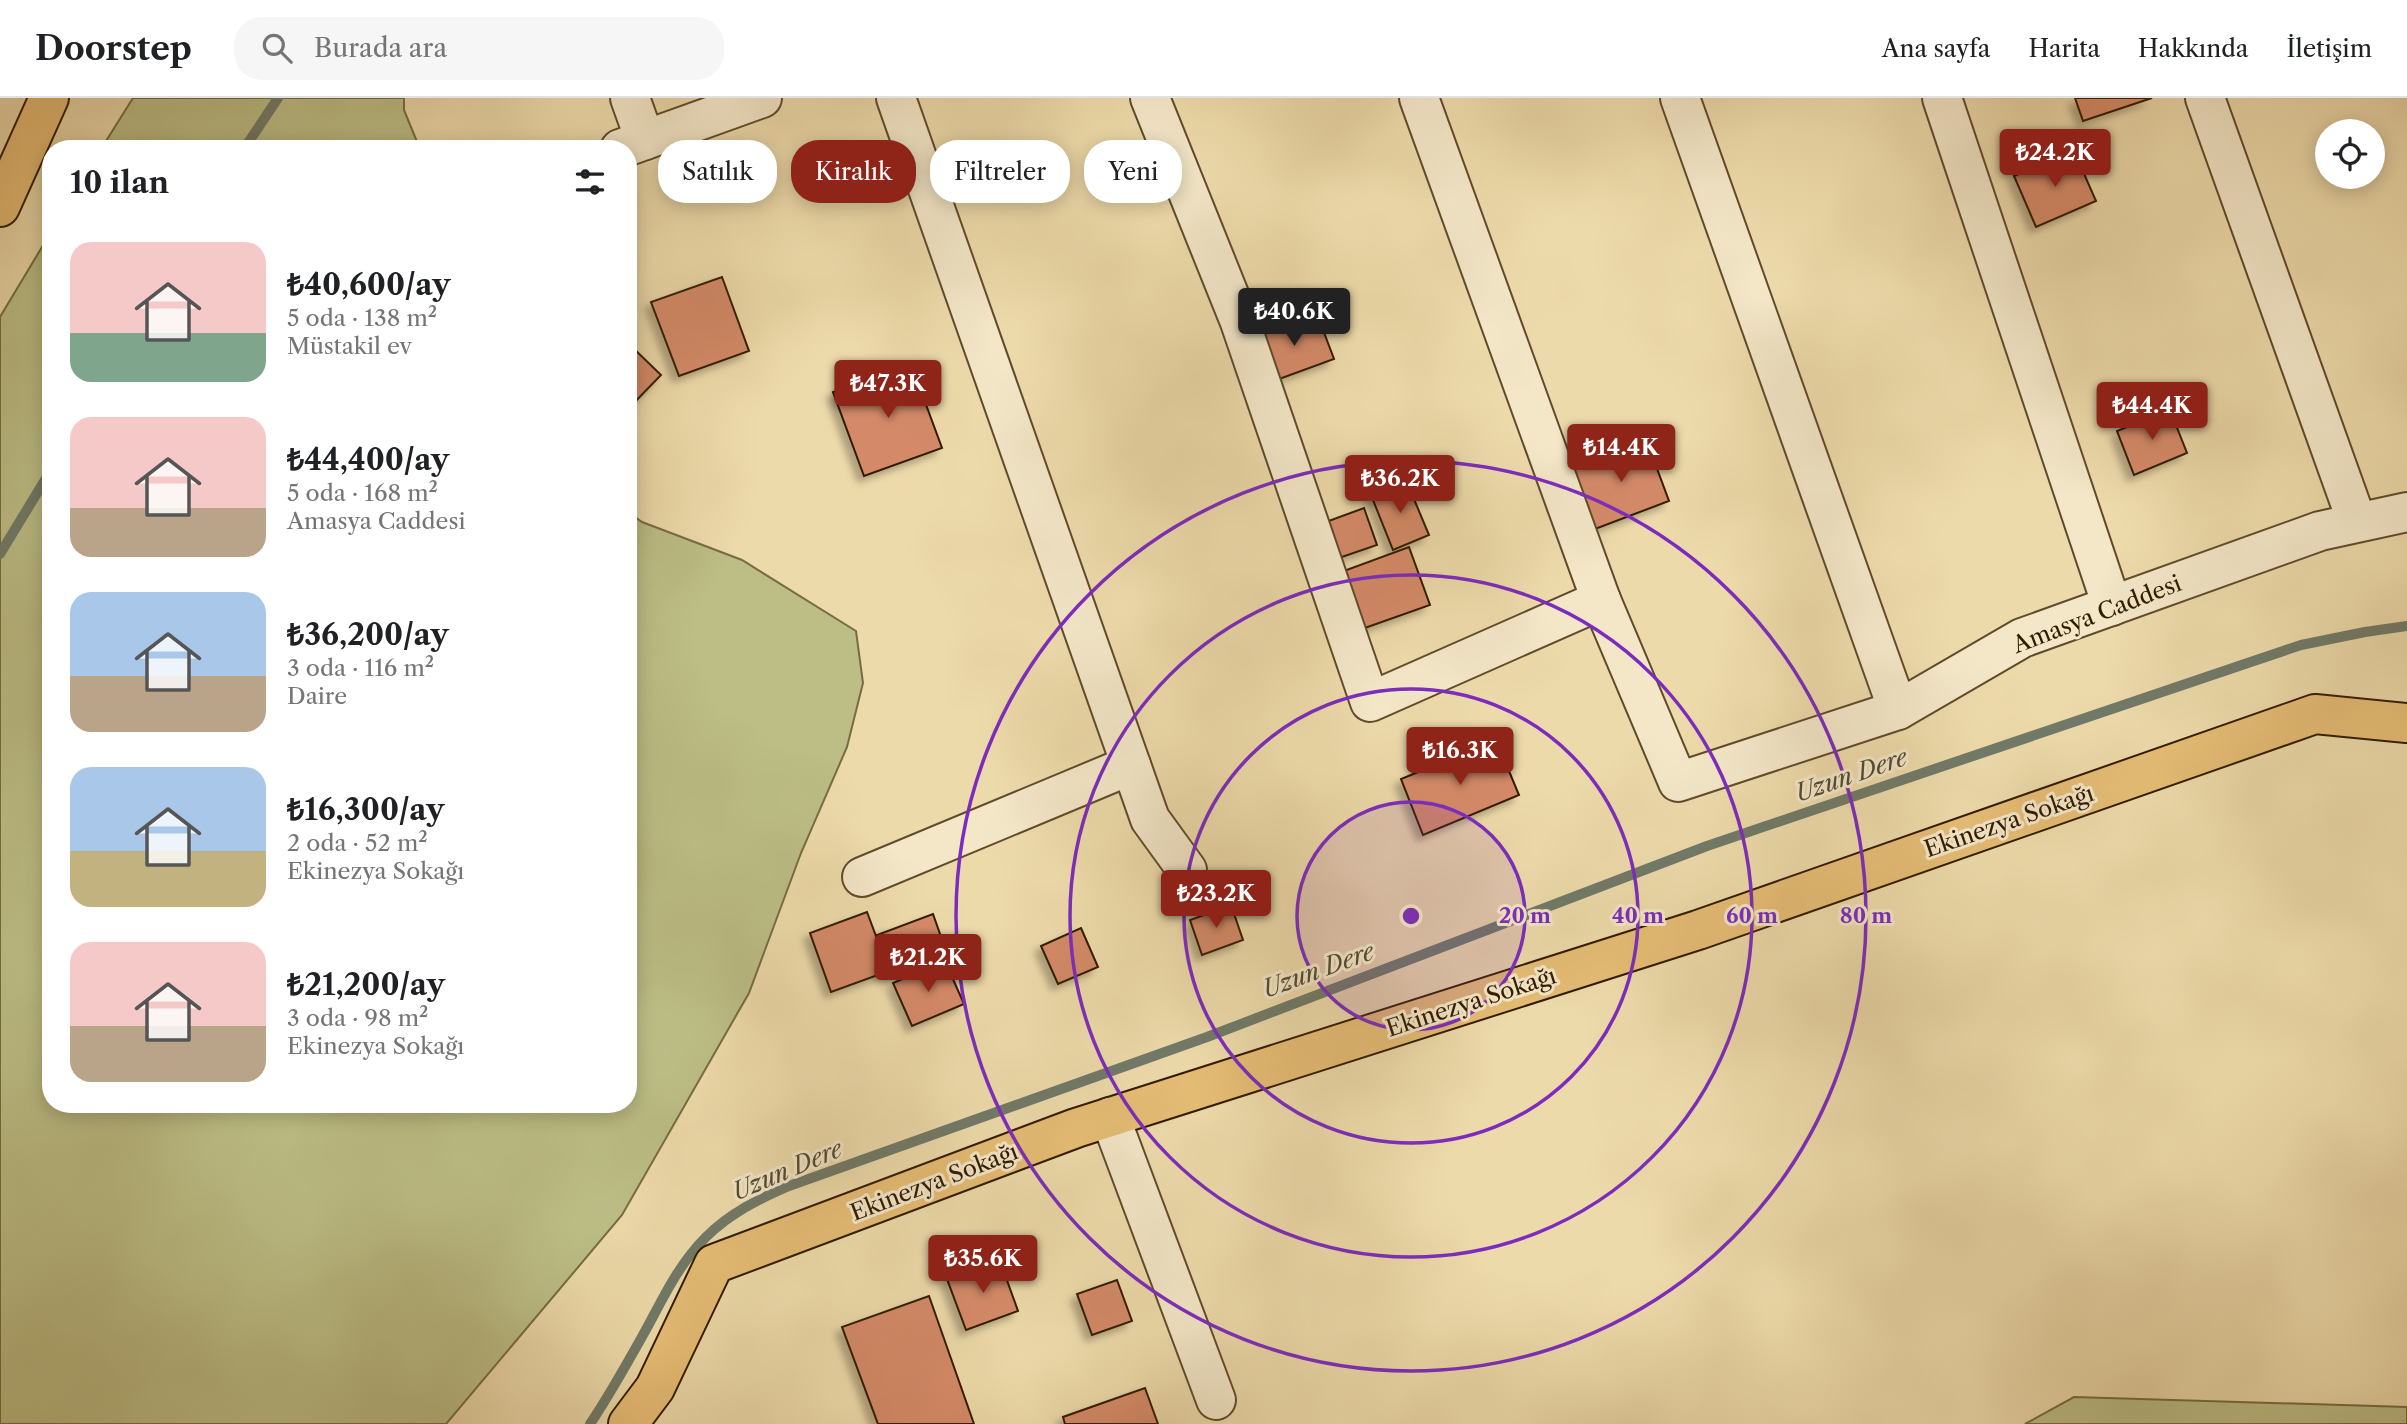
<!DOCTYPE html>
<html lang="tr">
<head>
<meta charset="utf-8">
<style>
	body { margin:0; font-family:"Libre Caslon Text",serif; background:#f6f6f6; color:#202124; height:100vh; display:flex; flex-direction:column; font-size:26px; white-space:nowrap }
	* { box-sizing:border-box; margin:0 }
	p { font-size:23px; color:#757577 }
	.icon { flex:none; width:38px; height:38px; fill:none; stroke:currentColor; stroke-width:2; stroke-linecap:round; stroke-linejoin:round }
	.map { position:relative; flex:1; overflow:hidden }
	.side { position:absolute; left:42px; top:42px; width:595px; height:973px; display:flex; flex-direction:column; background:#fff; border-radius:28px; box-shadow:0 4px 18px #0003 }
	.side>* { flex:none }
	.top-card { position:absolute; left:658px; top:42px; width:665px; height:63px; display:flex; gap:14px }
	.fabs { position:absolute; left:2315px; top:21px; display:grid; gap:14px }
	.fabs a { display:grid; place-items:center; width:70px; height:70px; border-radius:50%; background:#fff; box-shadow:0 4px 18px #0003; font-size:35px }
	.price { position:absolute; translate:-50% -60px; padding:0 16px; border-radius:7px; background:#8f2418; color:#fff; font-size:23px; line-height:46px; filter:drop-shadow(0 2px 4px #0008) }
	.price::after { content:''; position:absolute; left:50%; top:42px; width:21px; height:16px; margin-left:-10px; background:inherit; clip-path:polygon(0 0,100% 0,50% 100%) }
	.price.current { background:#222; color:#fff }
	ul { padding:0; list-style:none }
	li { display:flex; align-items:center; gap:21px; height:175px; padding:0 28px }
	li span { display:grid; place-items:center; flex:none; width:196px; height:140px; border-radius:21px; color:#555 }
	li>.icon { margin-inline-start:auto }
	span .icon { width:84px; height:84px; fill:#fffc; stroke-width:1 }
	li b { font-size:30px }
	h2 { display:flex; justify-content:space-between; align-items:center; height:84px; padding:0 28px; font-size:30px }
	.chip { padding:0 24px; border-radius:28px; background:#fff; box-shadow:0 4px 18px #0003; font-size:24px; line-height:63px }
	.chip.current { background:#8f2418; color:#fff }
	header { display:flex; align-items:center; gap:42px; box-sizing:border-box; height:98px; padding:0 35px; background:#fff; border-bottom:2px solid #e0e0e0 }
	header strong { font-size:33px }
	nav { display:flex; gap:38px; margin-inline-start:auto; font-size:24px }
	.search { width:490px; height:63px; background:#f6f6f6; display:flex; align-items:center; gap:18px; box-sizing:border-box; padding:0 24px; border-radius:28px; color:#757577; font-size:26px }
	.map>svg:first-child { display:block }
	.green { fill:#bcbe86; stroke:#766c43; stroke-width:2 }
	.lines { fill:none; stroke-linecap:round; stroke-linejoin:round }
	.stream { stroke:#707a68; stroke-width:10 }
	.building { fill:#d48a68; stroke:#301b00; stroke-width:2; filter:url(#shadow) }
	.minor-casing { stroke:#5f4b2a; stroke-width:42 }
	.major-casing { stroke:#301b00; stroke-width:42 }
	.highway-casing { stroke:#301b00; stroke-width:42 }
	.minor { stroke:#f3e7c8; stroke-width:38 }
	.major { stroke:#e6bd75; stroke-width:38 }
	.highway { stroke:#e6bd75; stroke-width:38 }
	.ring { fill:none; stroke:#7b2cbf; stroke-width:3.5 }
	.labels { text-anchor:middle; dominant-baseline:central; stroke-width:6; stroke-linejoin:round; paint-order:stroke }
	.street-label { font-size:23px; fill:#301b00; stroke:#f3e7c8 }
	.water-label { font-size:24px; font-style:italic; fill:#504b34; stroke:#f3e7c8 }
	.centre { fill:#7b2cbf; stroke:#f3e7c8; stroke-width:3.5 }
	.ring-label { font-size:21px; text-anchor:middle; font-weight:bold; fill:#7b2cbf; stroke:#f3e7c8; stroke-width:6; stroke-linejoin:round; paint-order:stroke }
</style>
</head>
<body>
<header>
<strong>Doorstep</strong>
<div class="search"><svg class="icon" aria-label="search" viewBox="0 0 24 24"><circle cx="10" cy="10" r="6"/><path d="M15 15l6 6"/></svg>Burada ara</div>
<nav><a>Ana sayfa</a><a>Harita</a><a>Hakkında</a><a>İletişim</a></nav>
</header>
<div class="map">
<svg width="2407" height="1326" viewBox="0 0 2407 1326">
	<defs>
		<filter id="shadow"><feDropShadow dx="-6" dy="6" stdDeviation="3.5" flood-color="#0004"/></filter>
	</defs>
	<rect width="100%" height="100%" fill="#eddaaa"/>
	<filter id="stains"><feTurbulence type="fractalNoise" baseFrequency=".00286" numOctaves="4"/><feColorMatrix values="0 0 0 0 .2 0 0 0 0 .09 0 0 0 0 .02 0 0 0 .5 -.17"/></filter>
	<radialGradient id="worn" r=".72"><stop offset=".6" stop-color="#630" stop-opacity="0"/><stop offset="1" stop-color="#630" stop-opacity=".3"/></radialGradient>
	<!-- green -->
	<g class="green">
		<path d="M133,0H404V12L420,51H101Z"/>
		<path d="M51,134V1006H628V414L642,424L742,462L856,533L863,585L847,649L801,755L749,895L622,1117L446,1326H0V219Z"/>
		<path d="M2074,1299L2407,1309V1326H2025Z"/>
	</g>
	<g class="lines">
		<!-- stream -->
		<g class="stream">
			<path d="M244,51L278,0"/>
			<path d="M0,456L51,372"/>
			<path d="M590,1326C611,1295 629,1262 648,1228C665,1196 680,1165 706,1139C730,1115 759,1101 789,1088L1207,939L1707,748L2301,547L2365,534L2407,528"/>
		</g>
	</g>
	<!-- building -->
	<g class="building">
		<path d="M2075,0H2152L2083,23Z"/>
		<path d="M2074,53L2096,103L2036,129L2014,78Z"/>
		<path d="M722,179L749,253L679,278L651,204Z"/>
		<path d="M1317,216L1334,261L1271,284L1254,238Z"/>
		<path d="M628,245L661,277L628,311Z"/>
		<path d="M911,266L942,350L864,378L833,294Z"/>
		<path d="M2170,312L2187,355L2134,377L2117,333Z"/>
		<path d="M1646,341L1669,403L1595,431L1572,369Z"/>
		<path d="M1406,382L1429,437L1393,452L1371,397Z"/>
		<path d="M1364,410L1377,447L1336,461L1323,425Z"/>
		<path d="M1409,449L1430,507L1362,531L1341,474Z"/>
		<path d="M1496,642L1519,697L1423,737L1401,681Z"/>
		<path d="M1231,807L1243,842L1202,857L1190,822Z"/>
		<path d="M867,814L889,873L831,894L810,835Z"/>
		<path d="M933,816L946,853L889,873L877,837Z"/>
		<path d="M1081,830L1098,869L1058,886L1041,848Z"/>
		<path d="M945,863L964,906L912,928L893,885Z"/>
		<path d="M1000,1163L1018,1213L966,1232L947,1181Z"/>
		<path d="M1117,1182L1132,1223L1092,1237L1077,1196Z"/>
		<path d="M929,1198L974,1326H878L842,1229Z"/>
		<path d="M1145,1290L1158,1326H1065L1063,1319Z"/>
	</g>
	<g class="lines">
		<!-- minor casing -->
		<g class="minor-casing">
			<g id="minor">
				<path d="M630,0L645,42"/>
				<path d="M896,0L1150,721L1187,772"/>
				<path d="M1150,0L1240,224L1370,604L1601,502"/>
				<path d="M1419,0L1601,502L1678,684L1898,612L2022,540L2320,433L2407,414"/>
				<path d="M1680,0L1898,612"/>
				<path d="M1942,0L2112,508"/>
				<path d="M2205,0L2357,424"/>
				<path d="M620,51L762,0"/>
				<path d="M862,779L1131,667"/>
				<path d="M1110,1019L1216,1302"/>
			</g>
		</g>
		<!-- major casing -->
		<g class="major-casing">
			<path id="major" d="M628,1326L655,1290L714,1166L1076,1030L1698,832L2315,616L2407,625"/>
		</g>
		<!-- highway casing -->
		<g class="highway-casing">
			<path id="highway" d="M0,109L49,0"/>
		</g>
		<!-- minor -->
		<use href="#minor" class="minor"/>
		<!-- major -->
		<use href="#major" class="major"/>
		<!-- highway -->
		<use href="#highway" class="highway"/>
	</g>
	<!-- distance rings -->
	<circle cx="1411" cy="818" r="114" fill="#7b2cbf" fill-opacity=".12"/>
	<g class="ring">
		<circle cx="1411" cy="818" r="114"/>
		<circle cx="1411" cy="818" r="227"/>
		<circle cx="1411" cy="818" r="341"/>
		<circle cx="1411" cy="818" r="455"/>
	</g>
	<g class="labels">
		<!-- street labels -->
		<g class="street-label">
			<text transform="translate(2097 516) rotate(-21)">Amasya Caddesi</text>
			<text transform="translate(2009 723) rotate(-19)">Ekinezya Sokağı</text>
			<text transform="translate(1471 904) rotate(-18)">Ekinezya Sokağı</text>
			<text transform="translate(934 1084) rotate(-21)">Ekinezya Sokağı</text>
		</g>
		<!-- water labels -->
		<g class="water-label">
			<text transform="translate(1851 677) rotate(-19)">Uzun Dere</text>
			<text transform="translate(1318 872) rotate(-20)">Uzun Dere</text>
			<text transform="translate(787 1072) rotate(-23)">Uzun Dere</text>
		</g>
	</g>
	<circle cx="1411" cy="818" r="10" class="centre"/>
	<g class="ring-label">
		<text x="1525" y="825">20 m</text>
		<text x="1638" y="825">40 m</text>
		<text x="1752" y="825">60 m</text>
		<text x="1866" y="825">80 m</text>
	</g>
	<rect width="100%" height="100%" filter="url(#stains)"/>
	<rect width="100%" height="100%" fill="url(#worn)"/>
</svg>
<div class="fabs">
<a><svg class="icon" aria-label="locate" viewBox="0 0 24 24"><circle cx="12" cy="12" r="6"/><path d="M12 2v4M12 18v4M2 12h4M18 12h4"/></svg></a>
</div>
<b class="price" style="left:2055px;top:91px">₺24.2K</b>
<b class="price current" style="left:1294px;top:250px">₺40.6K</b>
<b class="price" style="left:888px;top:322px">₺47.3K</b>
<b class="price" style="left:2152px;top:344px">₺44.4K</b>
<b class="price" style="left:1621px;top:386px">₺14.4K</b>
<b class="price" style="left:1400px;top:417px">₺36.2K</b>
<b class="price" style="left:1460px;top:689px">₺16.3K</b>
<b class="price" style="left:1216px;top:832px">₺23.2K</b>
<b class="price" style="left:928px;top:896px">₺21.2K</b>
<b class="price" style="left:983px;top:1197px">₺35.6K</b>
<div class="top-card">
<a class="chip">Satılık</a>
<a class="chip current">Kiralık</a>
<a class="chip">Filtreler</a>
<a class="chip">Yeni</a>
</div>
<section class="side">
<h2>10 ilan<svg class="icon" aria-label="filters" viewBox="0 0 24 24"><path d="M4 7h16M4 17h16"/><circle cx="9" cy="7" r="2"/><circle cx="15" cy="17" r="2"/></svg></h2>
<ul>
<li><span style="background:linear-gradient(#f6c9c9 65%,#7fa58c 0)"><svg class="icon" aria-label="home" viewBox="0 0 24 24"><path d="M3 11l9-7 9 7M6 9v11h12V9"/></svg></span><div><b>₺40,600/ay</b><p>5 oda · 138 m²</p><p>Müstakil ev</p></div></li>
<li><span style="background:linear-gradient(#f6c9c9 65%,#b9a48a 0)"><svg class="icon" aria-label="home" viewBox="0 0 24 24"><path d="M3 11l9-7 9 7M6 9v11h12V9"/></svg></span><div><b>₺44,400/ay</b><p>5 oda · 168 m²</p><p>Amasya Caddesi</p></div></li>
<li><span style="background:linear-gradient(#a9c7e8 60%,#b9a48a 0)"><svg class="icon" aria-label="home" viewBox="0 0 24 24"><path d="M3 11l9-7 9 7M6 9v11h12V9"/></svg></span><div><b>₺36,200/ay</b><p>3 oda · 116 m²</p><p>Daire</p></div></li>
<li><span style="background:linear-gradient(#a9c7e8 60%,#c2b280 0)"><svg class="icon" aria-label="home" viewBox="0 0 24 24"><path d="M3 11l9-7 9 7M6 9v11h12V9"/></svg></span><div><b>₺16,300/ay</b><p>2 oda · 52 m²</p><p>Ekinezya Sokağı</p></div></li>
<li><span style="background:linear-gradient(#f6c9c9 60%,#b9a48a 0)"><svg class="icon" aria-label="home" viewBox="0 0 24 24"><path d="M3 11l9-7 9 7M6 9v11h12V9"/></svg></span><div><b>₺21,200/ay</b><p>3 oda · 98 m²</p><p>Ekinezya Sokağı</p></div></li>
</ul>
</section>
</div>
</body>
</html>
